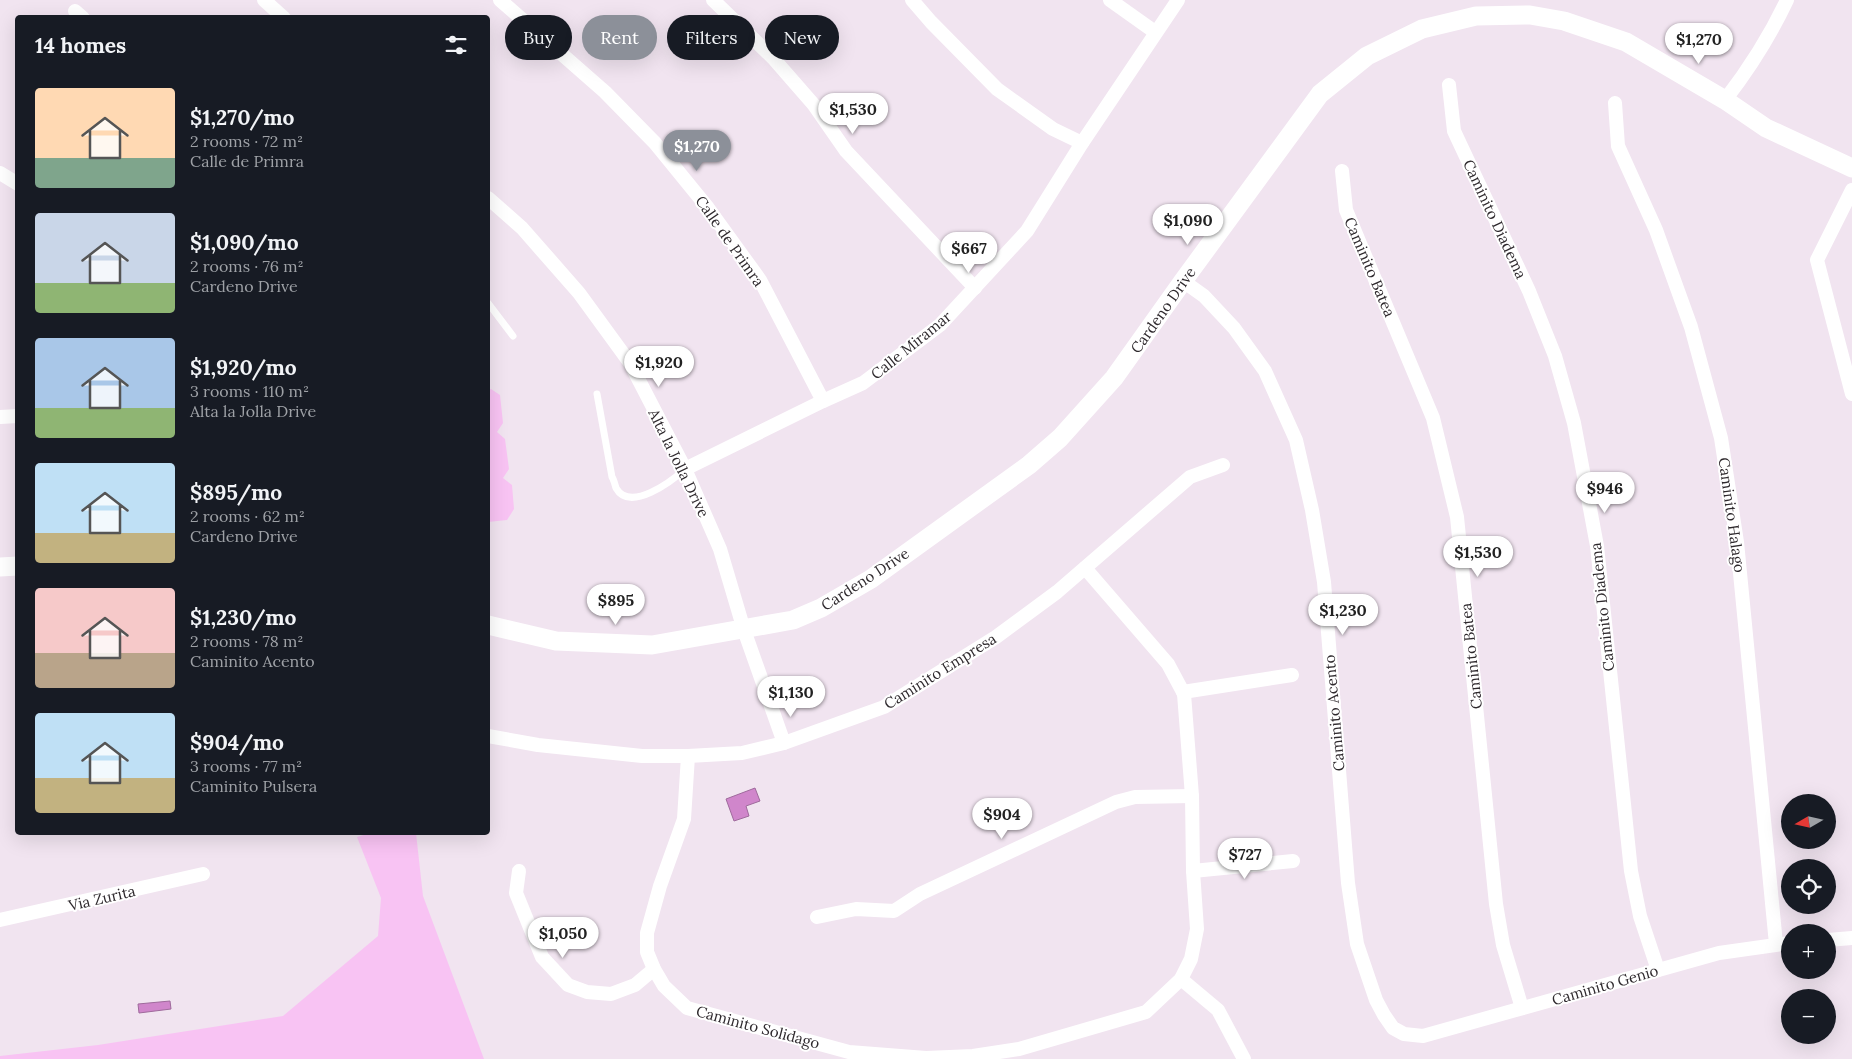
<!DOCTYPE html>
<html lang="en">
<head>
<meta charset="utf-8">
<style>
	body { margin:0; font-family:Lora,serif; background:#20242c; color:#f1f3f6; height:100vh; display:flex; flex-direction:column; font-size:19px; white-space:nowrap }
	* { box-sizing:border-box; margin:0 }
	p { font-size:16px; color:#9ea1a6 }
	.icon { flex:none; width:28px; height:28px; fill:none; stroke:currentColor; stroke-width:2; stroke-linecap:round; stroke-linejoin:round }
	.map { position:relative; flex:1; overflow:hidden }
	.details { position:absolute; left:15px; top:15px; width:475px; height:820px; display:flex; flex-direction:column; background:#171b24; border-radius:5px; box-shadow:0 5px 20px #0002 }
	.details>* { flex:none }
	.hud { position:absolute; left:505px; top:15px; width:475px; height:45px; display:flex; gap:10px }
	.needle { width:32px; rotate:261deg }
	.tools { position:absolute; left:1781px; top:794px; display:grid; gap:10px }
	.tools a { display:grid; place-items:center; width:55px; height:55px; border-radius:50%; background:#171b24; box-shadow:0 5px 20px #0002; font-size:25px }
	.price { position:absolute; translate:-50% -42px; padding:0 11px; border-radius:18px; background:#fff; color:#222; font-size:16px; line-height:32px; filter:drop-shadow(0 1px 2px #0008) }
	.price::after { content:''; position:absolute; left:50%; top:30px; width:15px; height:11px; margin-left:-8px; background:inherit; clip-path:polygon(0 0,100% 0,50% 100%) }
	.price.current { background:#8c9099; color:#fff }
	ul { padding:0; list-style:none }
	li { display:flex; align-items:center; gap:15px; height:125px; padding:0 20px }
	li span { display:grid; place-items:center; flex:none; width:140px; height:100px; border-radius:5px; color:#555 }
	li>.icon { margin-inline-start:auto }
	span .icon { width:60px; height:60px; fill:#fffc; stroke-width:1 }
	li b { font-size:21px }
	h2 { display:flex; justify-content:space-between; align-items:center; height:60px; padding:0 20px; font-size:21px }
	.tag { padding:0 18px; border-radius:22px; background:#171b24; box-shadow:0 5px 20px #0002; font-size:18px; line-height:45px }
	.tag.current { background:#8c9099; color:#fff }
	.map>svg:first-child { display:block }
	.green { fill:#f8c3f3 }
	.water { fill:#d086cb; stroke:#9f6a9c }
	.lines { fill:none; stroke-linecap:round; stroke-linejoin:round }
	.lane { stroke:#fff; stroke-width:7 }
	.street { stroke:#fff; stroke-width:14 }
	.secondary { stroke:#fff; stroke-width:19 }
	.labels { text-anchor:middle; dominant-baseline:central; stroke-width:4; stroke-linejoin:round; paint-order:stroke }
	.street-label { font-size:15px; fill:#2e292d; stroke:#fff }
</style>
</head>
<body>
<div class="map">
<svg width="1852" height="1059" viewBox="0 0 1852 1059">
	<rect width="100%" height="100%" fill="#f1e4f0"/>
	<!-- green -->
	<g class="green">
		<path d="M491,389L500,395L503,423L497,432L505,439L509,469L503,478L512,485L514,509L507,520L488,522V390Z"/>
		<path d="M416,833L423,896L484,1059H0V1056L98,1045L283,1016L378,936L381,898L357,837L370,833Z"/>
	</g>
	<!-- water -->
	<g class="water">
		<path d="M755,788L760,801L746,806L749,816L734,821L726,799Z"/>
		<path d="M170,1001L171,1009L139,1013L138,1004Z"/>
	</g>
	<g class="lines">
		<!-- lane -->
		<g class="lane">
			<path d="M488,303L513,336"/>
			<path d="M597,394L612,477C614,480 615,485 616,488C630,513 672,481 685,469"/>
		</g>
		<!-- street -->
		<g class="street">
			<path d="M264,0L284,18"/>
			<path d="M500,0L605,92L655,143L708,208L760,280L823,401"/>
			<path d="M713,0L773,58L814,105L846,151L975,288"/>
			<path d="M912,0L931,22L997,89L1053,129L1082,143"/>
			<path d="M1110,0L1155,32"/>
			<path d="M75,11L83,18"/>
			<path d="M1449,85L1454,131L1529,291L1555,356L1574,423L1597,546L1631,871L1640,916L1658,970"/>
			<path d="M1725,100C1749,69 1770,36 1787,0"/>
			<path d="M1615,103L1618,146L1656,230L1691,327L1721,438L1737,542L1776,944"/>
			<path d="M1342,171L1346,210L1433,418L1457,517L1496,904L1503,945L1522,1008"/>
			<path d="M0,173L18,184"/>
			<path d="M1852,190L1817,260L1852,394"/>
			<path d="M488,198L522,228L579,293L630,363L685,469L720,549L744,630L784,743"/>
			<path d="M1183,281L1204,296L1234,328L1265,371L1296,440L1312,510L1324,582L1348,883L1357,944L1376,1000L1384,1015L1393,1028L1404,1034L1423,1036L1719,953L1790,943"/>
			<path d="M0,417L18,416"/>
			<path d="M685,469L823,401L863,383L940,325L1027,231L1082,143L1178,0"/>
			<path d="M1183,692L1292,675"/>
			<path d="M488,736L538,745L642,756H688L742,753L784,743L884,707L996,637L1057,592L1190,477L1223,465"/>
			<path d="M688,756L684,819L660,886L647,933V952L654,969L664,986L687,1008L849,1052L926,1058L973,1056L1019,1049L1146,1012L1181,979L1191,959L1197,929L1193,871L1192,796L1184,694L1168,664L1085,568"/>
			<path d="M519,871L516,893L542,957L568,985L587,992L611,994L635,985L654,969"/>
			<path d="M1193,871L1293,861"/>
			<path d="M817,917L856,909L894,911L920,894L1116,802L1135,797L1192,796"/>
			<path d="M0,920L203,874"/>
			<path d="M1828,940L1852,938"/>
			<path d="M1181,979L1218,1010L1244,1059"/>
		</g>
		<!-- secondary -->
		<g class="secondary">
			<path d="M0,567L18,566"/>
			<path d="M488,625L556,641L652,645L793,620L821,608L871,579L1029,465L1060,438L1114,378L1183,281L1320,94L1367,56L1422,29L1476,16L1530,15L1564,21L1626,42L1725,100L1766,128L1852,168"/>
		</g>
	</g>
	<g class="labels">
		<!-- street labels -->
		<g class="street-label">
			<text transform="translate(1495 219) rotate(65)">Caminito Diadema</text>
			<text transform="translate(730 241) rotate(55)">Calle de Primra</text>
			<text transform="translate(1370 267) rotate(67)">Caminito Batea</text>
			<text transform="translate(1163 310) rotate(-55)">Cardeno Drive</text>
			<text transform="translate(911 345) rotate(-39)">Calle Miramar</text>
			<text transform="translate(679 463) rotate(64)">Alta la Jolla Drive</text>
			<text transform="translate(1732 515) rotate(82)">Caminito Halago</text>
			<text transform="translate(865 579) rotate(-33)">Cardeno Drive</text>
			<text transform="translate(1602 607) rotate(-96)">Caminito Diadema</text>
			<text transform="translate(1471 656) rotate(-96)">Caminito Batea</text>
			<text transform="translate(940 671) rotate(-32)">Caminito Empresa</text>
			<text transform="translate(1334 713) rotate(-95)">Caminito Acento</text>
			<text transform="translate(102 898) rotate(-13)">Via Zurita</text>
			<text transform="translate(1605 985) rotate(-16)">Caminito Genio</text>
			<text transform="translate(758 1027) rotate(15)">Caminito Solidago</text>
		</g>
	</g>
</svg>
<div class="tools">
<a><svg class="needle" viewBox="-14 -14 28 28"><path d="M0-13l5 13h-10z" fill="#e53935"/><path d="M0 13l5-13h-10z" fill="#9ea1a6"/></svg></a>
<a><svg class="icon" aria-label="locate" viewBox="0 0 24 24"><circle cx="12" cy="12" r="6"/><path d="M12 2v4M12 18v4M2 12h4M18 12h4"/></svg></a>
<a>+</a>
<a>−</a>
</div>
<b class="price" style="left:1699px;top:65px">$1,270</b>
<b class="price" style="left:853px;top:135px">$1,530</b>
<b class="price current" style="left:697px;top:172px">$1,270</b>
<b class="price" style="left:1188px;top:246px">$1,090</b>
<b class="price" style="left:969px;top:274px">$667</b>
<b class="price" style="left:659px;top:388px">$1,920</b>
<b class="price" style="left:1605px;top:514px">$946</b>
<b class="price" style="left:1478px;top:578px">$1,530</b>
<b class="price" style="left:616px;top:626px">$895</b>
<b class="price" style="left:1343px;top:636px">$1,230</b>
<b class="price" style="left:791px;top:718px">$1,130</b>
<b class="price" style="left:1002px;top:840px">$904</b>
<b class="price" style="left:1245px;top:880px">$727</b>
<b class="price" style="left:563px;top:959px">$1,050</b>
<div class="hud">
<a class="tag">Buy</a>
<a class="tag current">Rent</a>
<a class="tag">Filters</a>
<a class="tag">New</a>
</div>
<section class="details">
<h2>14 homes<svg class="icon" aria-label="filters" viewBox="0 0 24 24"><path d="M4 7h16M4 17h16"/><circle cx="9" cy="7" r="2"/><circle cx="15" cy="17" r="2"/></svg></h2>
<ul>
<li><span style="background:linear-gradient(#ffd9b3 70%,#7fa58c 0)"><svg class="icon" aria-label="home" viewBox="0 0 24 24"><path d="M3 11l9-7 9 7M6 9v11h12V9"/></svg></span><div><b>$1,270/mo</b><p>2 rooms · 72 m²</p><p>Calle de Primra</p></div></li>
<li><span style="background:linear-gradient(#c9d6e8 70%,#8fb573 0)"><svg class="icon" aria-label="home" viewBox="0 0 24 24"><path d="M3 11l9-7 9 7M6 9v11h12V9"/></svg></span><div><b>$1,090/mo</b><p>2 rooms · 76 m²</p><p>Cardeno Drive</p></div></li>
<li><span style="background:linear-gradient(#a9c7e8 70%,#8fb573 0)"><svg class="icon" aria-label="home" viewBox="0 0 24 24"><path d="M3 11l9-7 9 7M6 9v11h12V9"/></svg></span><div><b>$1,920/mo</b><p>3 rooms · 110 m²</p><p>Alta la Jolla Drive</p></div></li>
<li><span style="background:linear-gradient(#bfe0f5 70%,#c2b280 0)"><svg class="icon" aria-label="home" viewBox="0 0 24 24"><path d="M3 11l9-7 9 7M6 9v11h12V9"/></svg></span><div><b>$895/mo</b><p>2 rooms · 62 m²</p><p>Cardeno Drive</p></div></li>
<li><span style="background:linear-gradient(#f6c9c9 65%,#b9a48a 0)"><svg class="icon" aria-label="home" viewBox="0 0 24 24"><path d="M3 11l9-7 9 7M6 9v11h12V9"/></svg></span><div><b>$1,230/mo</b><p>2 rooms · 78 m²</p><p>Caminito Acento</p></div></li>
<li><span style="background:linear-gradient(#bfe0f5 65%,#c2b280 0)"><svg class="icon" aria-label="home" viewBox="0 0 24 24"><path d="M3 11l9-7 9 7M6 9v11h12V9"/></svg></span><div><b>$904/mo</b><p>3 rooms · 77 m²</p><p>Caminito Pulsera</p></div></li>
</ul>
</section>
</div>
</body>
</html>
